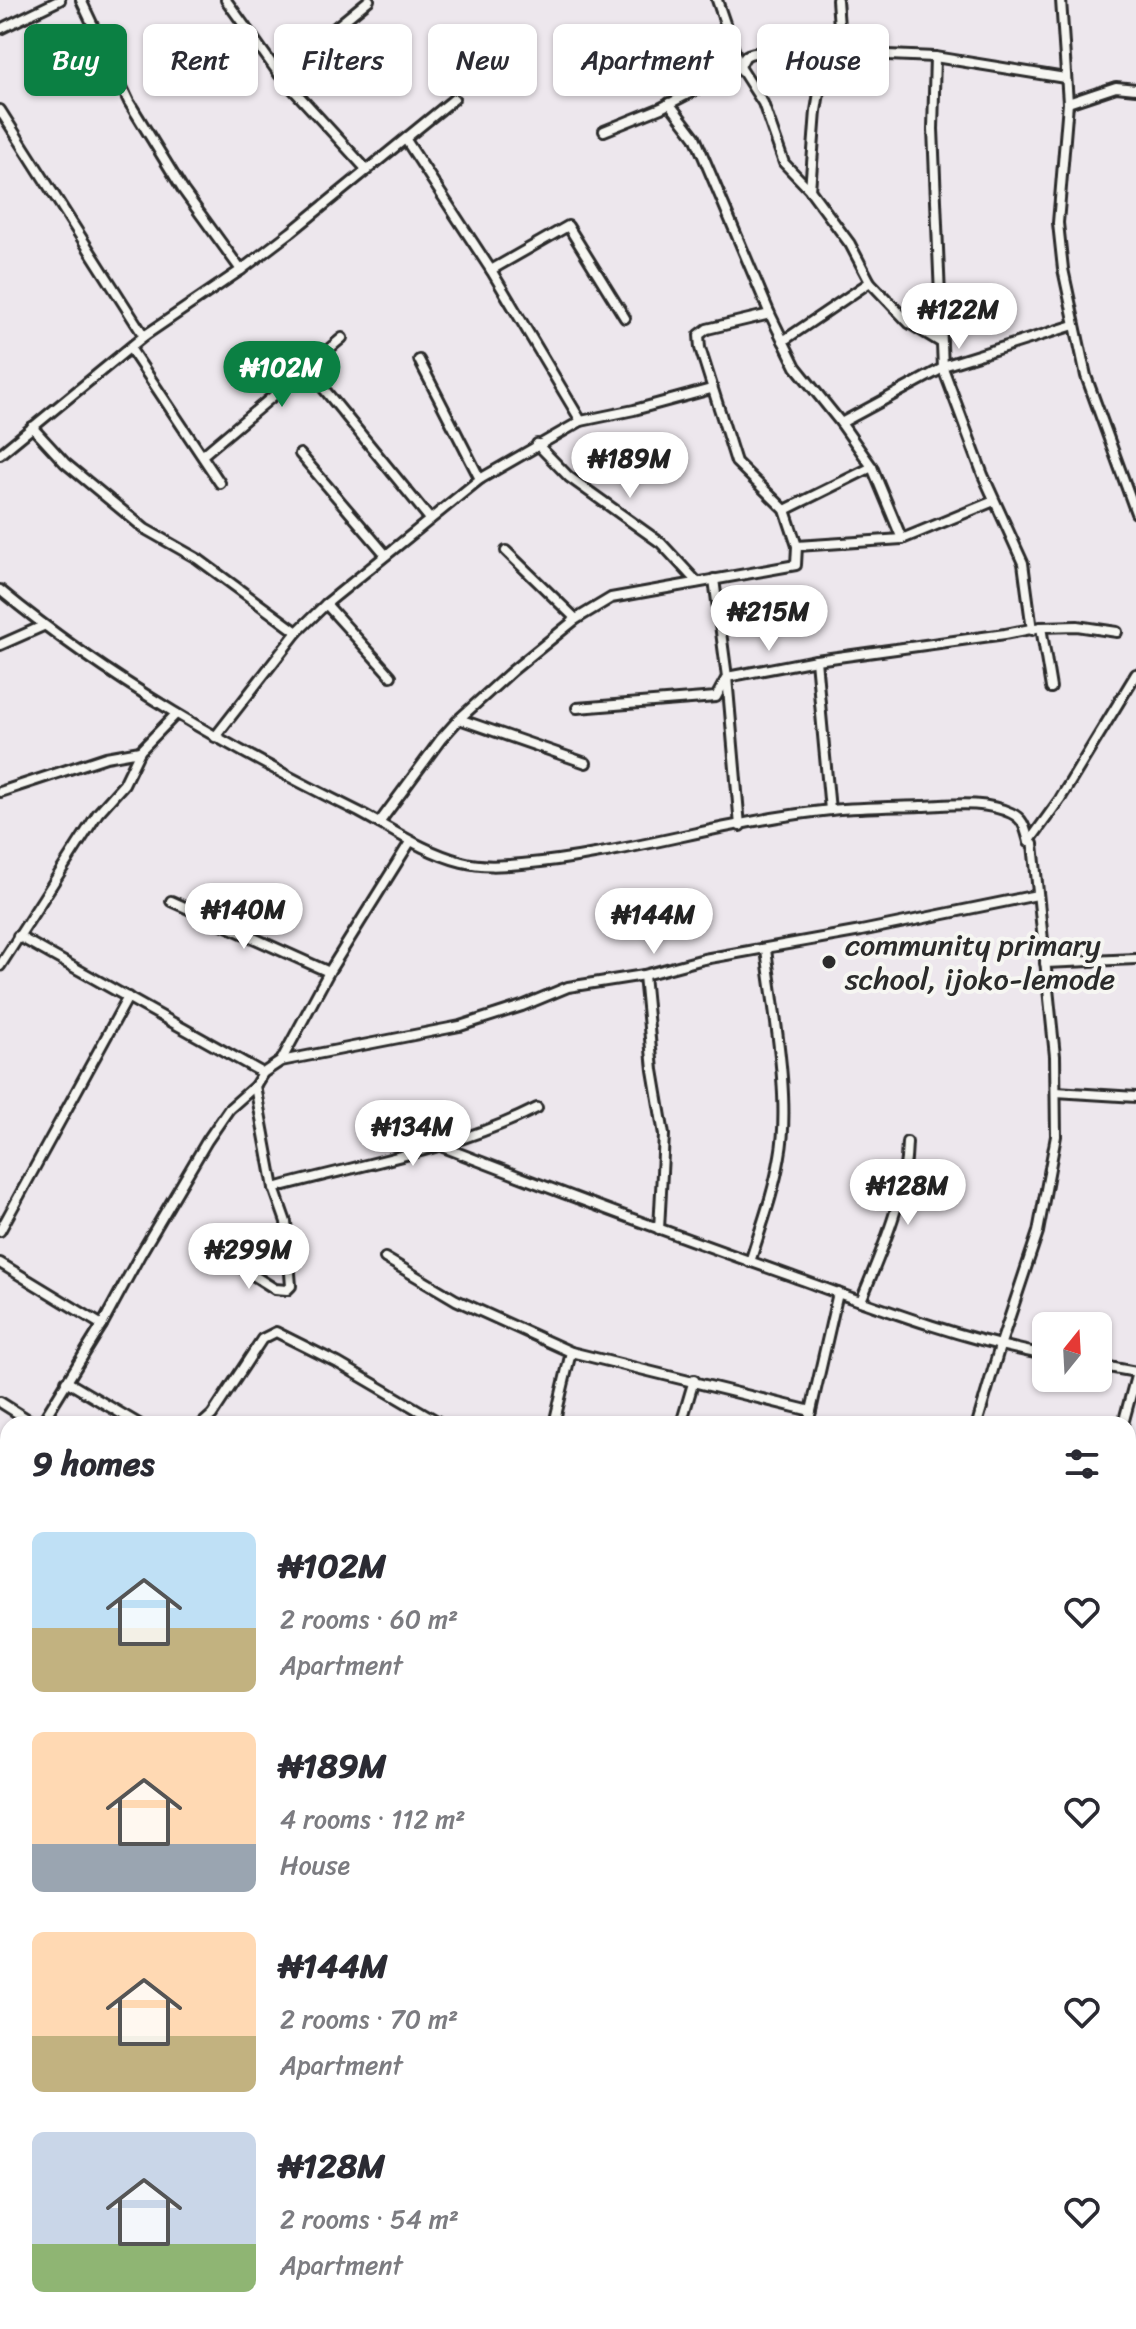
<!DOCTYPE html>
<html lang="en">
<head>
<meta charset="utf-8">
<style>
	body { margin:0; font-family:Sriracha,sans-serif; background:#f2f2f3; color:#2b2b33; height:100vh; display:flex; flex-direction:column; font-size:30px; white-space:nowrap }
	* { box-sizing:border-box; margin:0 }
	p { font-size:26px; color:#7c7c81 }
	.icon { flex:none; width:44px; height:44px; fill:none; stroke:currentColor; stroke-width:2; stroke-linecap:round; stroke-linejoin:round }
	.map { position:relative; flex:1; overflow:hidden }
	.details { position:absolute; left:0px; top:1416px; width:1136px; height:914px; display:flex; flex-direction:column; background:#fff; border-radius:24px 24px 0 0; box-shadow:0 2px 6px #0004 }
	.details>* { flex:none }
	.guide { position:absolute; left:24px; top:24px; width:1088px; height:72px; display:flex; gap:16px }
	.needle { width:52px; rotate:18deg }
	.tools { position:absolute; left:1032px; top:1312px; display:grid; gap:16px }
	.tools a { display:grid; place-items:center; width:80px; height:80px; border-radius:12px; background:#fff; box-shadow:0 2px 6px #0004; font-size:40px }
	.price { position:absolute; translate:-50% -68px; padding:0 18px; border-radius:28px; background:#fff; color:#222; font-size:26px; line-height:52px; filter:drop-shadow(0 2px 4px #0008) }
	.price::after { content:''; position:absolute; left:50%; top:48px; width:24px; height:18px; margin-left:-12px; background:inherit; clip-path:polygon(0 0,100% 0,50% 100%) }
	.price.on { background:#0b8043; color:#fff }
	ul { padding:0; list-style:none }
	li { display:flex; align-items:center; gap:24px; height:200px; padding:0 32px }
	li span { display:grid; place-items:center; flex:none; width:224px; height:160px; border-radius:12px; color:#555 }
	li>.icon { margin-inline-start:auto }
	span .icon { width:96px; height:96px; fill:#fffc; stroke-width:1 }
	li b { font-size:34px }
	h2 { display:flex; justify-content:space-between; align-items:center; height:96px; padding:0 32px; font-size:34px }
	.chip { padding:0 28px; border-radius:12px; background:#fff; box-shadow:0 2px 6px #0004; font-size:28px; line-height:72px }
	.chip.on { background:#0b8043; color:#fff }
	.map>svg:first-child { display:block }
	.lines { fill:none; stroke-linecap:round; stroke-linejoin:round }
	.minor-casing { stroke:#2b2b2b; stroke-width:14 }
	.minor { stroke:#f6f6f2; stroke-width:8 }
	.poi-dot { fill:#2b2b2b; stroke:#f6f6f2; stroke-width:3 }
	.labels { text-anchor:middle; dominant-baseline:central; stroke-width:8; stroke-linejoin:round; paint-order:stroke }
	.poi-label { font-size:30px; fill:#2b2b2b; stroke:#f6f6f2; text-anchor:start }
</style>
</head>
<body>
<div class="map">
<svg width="1136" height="2329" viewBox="0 0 1136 2329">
	<rect width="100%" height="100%" fill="#ede7ed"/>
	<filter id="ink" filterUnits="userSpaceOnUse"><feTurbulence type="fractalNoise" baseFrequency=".0125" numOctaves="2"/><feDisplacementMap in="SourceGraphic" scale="16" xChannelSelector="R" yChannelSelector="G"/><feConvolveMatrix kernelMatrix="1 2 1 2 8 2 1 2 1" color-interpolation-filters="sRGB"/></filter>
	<g filter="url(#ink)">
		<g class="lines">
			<!-- minor casing -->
			<g class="minor-casing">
				<g id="minor">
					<path d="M81,0L129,102L183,190L241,270"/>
					<path d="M226,0L279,74L367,170"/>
					<path d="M717,0L740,67L763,103L784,163L810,190L850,244L870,282L909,323L942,343"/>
					<path d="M837,0L841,53"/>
					<path d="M1061,0L1068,103L1058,223L1063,269L1086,376L1136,513"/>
					<path d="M0,29L60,0"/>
					<path d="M935,57L933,129L943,368L983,475L1023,563L1032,630"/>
					<path d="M279,74L369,0"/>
					<path d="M669,103L695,137L770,314L796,367L841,423L872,467L785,510"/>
					<path d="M1068,103L1116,87L1136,89"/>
					<path d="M0,110L144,336"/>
					<path d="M604,131L661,108L740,67C740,66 745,56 746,56C758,46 821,57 841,53L935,57L1065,78"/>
					<path d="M406,140L491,270L581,421"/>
					<path d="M810,190L816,111L825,56"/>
					<path d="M491,270L568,226L625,318"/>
					<path d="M783,341L870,282"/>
					<path d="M130,348L220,483"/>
					<path d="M419,360L480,479"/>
					<path d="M943,366L1074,325"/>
					<path d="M306,367L430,519"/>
					<path d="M841,423L943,368"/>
					<path d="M32,427L65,463L145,529L198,559L297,632"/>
					<path d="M537,444L569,477L661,543L697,582"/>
					<path d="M0,454L144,336L241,270L291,232L454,99"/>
					<path d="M300,454L386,555"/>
					<path d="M203,455L342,338"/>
					<path d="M872,467L902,539"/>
					<path d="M797,546L902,539L994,501"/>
					<path d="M506,551L576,619"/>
					<path d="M714,579L727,677L740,826"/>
					<path d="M0,590C109,680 233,750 359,812C393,830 424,852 462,862C482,867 501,866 522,864C626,855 727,820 831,810C861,807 891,807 921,806C951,805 983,800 1011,813C1024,819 1025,828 1029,842L1033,844L1055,1056L1056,1136L1038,1232L1000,1346L977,1424"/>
					<path d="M326,604L391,676"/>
					<path d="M1041,627L1051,688"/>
					<path d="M0,645L43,626"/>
					<path d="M816,660L830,810"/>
					<path d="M577,708L716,697L727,677L816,660L1005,634L1041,627L1077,626L1117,632"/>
					<path d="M459,719L586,763"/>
					<path d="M215,737L297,632L326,604L480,479L581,421L634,410L711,389"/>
					<path d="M0,792L106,757L140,751"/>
					<path d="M379,823L441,739L459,719L512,671L576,619L611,598L796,565L797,546L785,510L736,462L700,348L699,335L707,329L770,314"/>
					<path d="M1029,842L1060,799L1136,674"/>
					<path d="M171,901L329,972"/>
					<path d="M18,936L263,1073"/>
					<path d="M1045,963L1136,959"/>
					<path d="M0,966L98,813L124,784L140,751L176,714"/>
					<path d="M644,975L653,1070L664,1135L659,1229"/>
					<path d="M281,1061L460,1026L522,1006L568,987L644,975L704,959L861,931L1037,895"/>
					<path d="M1056,1092L1136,1097"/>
					<path d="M438,1145C555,1191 673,1234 791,1276C874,1306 959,1339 1046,1355"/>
					<path d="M274,1188C362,1164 456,1149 537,1108"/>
					<path d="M0,1231L128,997"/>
					<path d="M220,1254L275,1289L287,1290L291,1286L286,1222L274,1188L255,1086"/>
					<path d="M385,1258L456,1300L571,1352L811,1411"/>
					<path d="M750,1262C761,1227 774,1192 780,1156C791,1099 773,1008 766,949"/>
					<path d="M0,1263L102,1325"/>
					<path d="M861,1301C882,1249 906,1198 907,1142"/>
					<path d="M1098,1365L1136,1372"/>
					<path d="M66,1381L139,1424"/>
					<path d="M0,1402L35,1424"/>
					<path d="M41,1424L102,1325L140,1255L207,1141L229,1109L255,1086L263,1073L281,1061L329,972L410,842"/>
					<path d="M202,1424L212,1415L262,1339L276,1332L338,1363L442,1424"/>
					<path d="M554,1424L571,1352"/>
					<path d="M681,1424L694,1380"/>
					<path d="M808,1424L838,1293"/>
					<path d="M1123,1424L1136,1376"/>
					<path d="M0,1477L8,1470"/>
					<path d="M1128,1547L1136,1548"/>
					<path d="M0,1659L8,1654"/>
					<path d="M0,1668L8,1693"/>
					<path d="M1128,1671L1136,1672"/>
					<path d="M1128,1856L1136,1857"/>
					<path d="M1128,1945L1136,1900"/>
					<path d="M0,2105L8,2121"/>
					<path d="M0,2271L8,2269"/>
					<path d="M1128,2311L1136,2292"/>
					<path d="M57,2322L58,2329"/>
					<path d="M270,2322L288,2329"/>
					<path d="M1089,2322L1114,2329"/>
					<path d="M169,2329L170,2322"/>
					<path d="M370,2329L373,2322"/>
					<path d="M494,2329L498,2322"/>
					<path d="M658,2329L662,2322"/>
					<path d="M854,2329L857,2322"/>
					<path d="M1014,2329L1016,2322"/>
					<path d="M1120,2329L1123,2322"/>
				</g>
			</g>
			<!-- minor -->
			<use href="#minor" class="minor"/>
		</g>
	</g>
	<!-- markers -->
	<circle class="poi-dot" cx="829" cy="962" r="8"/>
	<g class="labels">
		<!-- poi labels -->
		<g class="poi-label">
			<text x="845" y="945">community primary<tspan x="845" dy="34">school, ijoko-lemode</tspan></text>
		</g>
	</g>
</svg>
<div class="tools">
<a><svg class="needle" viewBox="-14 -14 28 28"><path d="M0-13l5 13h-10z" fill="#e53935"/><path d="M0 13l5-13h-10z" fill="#7c7c81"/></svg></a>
</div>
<b class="price" style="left:959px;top:351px">₦122M</b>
<b class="price on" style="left:282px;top:409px">₦102M</b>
<b class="price" style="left:630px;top:500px">₦189M</b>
<b class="price" style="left:769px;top:653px">₦215M</b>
<b class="price" style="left:244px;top:951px">₦140M</b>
<b class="price" style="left:654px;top:956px">₦144M</b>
<b class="price" style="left:413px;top:1168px">₦134M</b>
<b class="price" style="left:908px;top:1227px">₦128M</b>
<b class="price" style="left:249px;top:1291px">₦299M</b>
<div class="guide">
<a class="chip on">Buy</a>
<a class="chip">Rent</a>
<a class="chip">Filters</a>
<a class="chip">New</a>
<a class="chip">Apartment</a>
<a class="chip">House</a>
</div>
<section class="details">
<h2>9 homes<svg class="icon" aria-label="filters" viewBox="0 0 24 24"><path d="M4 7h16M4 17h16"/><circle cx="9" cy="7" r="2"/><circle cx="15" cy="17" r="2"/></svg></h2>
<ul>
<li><span style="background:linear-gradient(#bfe0f5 60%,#c2b280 0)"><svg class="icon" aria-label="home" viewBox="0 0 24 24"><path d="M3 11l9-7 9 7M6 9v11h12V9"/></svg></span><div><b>₦102M</b><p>2 rooms · 60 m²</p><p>Apartment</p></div><svg class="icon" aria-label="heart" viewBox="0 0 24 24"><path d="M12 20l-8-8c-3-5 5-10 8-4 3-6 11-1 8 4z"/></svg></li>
<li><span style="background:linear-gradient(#ffd9b3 70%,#9aa5b1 0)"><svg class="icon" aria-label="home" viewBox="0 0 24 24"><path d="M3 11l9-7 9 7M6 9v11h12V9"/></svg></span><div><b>₦189M</b><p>4 rooms · 112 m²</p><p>House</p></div><svg class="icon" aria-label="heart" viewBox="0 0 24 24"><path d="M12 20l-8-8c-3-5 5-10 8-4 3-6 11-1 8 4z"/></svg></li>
<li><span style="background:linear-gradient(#ffd9b3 65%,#c2b280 0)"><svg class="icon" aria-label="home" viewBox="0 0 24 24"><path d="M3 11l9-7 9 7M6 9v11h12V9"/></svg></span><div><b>₦144M</b><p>2 rooms · 70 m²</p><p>Apartment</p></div><svg class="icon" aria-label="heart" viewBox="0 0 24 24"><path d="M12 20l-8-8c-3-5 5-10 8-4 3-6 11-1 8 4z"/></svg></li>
<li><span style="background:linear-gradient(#c9d6e8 70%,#8fb573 0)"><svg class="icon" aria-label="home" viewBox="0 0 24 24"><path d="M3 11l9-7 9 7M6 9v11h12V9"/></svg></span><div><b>₦128M</b><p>2 rooms · 54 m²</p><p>Apartment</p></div><svg class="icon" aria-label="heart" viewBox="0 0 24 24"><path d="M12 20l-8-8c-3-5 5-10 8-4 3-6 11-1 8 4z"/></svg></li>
</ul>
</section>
</div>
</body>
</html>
